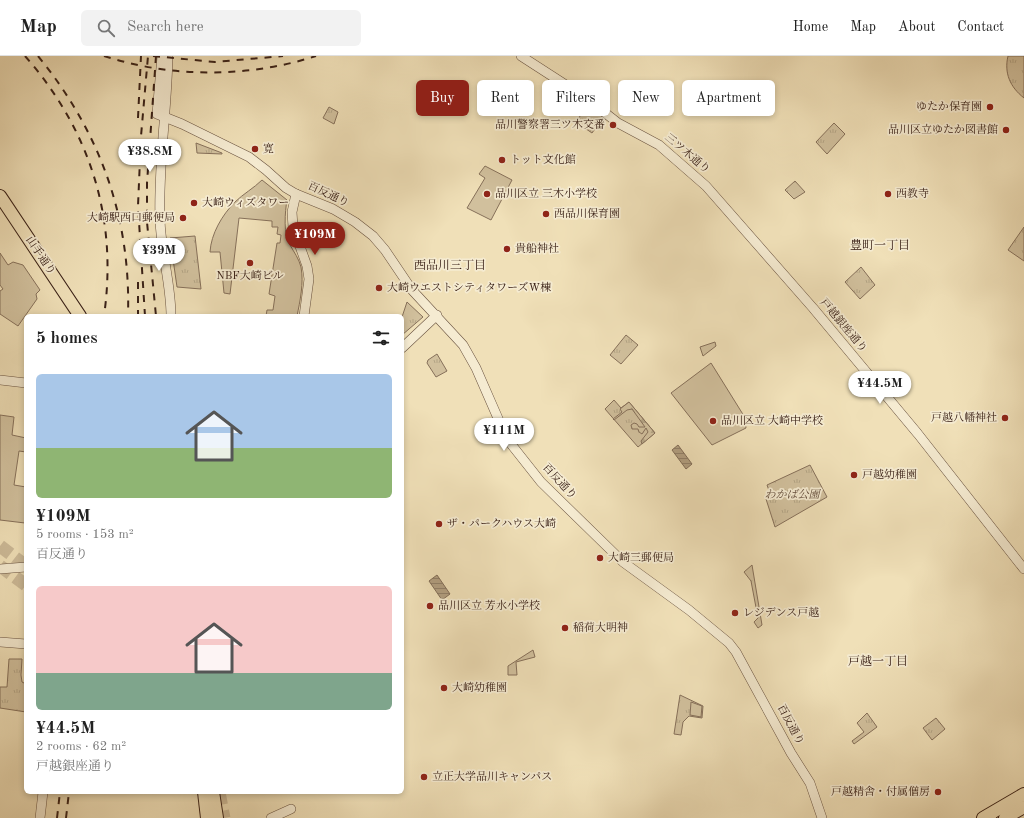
<!DOCTYPE html>
<html lang="en">
<head>
<meta charset="utf-8">
<style>
	body { margin:0; font-family:"Old Standard TT","Noto Serif JP",serif; background:#f2f2f2; color:#222; height:100vh; display:flex; flex-direction:column; font-size:15px; white-space:nowrap }
	* { box-sizing:border-box; margin:0 }
	p { font-size:13px; color:#767676 }
	.icon { flex:none; width:22px; height:22px; fill:none; stroke:currentColor; stroke-width:2; stroke-linecap:round; stroke-linejoin:round }
	.map { position:relative; flex:1; overflow:hidden }
	.side { position:absolute; left:24px; top:258px; width:380px; height:480px; display:flex; flex-direction:column; background:#fff; border-radius:6px; box-shadow:0 2px 6px #0003 }
	.side>* { flex:none }
	.hud { position:absolute; left:416px; top:24px; width:380px; height:36px; display:flex; gap:8px }
	.price { position:absolute; translate:-50% -34px; padding:0 9px; border-radius:14px; background:#fff; color:#222; font-size:13px; line-height:26px; filter:drop-shadow(0 1px 2px #0008) }
	.price::after { content:''; position:absolute; left:50%; top:24px; width:12px; height:9px; margin-left:-6px; background:inherit; clip-path:polygon(0 0,100% 0,50% 100%) }
	.price.selected { background:#8f2418; color:#fff }
	ul { padding:0; list-style:none }
	li { display:grid; align-content:center; gap:8px; height:212px; padding:0 12px }
	li span { display:grid; place-items:center; height:124px; border-radius:6px; color:#555 }
	li>.icon { margin-inline-start:auto }
	span .icon { width:72px; height:72px; fill:#fffc; stroke-width:1 }
	li b { font-size:17px }
	h2 { display:flex; justify-content:space-between; align-items:center; height:48px; padding:0 12px; font-size:17px }
	.tag { padding:0 14px; border-radius:6px; background:#fff; box-shadow:0 2px 6px #0003; font-size:14px; line-height:36px }
	.tag.selected { background:#8f2418; color:#fff }
	header { display:flex; align-items:center; gap:24px; box-sizing:border-box; height:56px; padding:0 20px; background:#fff; border-bottom:1px solid #e0e0e0 }
	header strong { font-size:19px }
	nav { display:flex; gap:22px; margin-inline-start:auto; font-size:14px }
	.search { width:280px; height:36px; background:#f2f2f2; display:flex; align-items:center; gap:10px; box-sizing:border-box; padding:0 14px; border-radius:6px; color:#767676; font-size:15px }
	.map>svg:first-child { display:block }
	.grass { fill:url(#grass-tufts); stroke:#86705a }
	.forest { fill:url(#forest-firs); stroke:#86705a }
	.garden { fill:#d1c09d; stroke:#86705a }
	.water { fill:url(#water-rules); stroke:#826d57 }
	.lines { fill:none; stroke-linecap:round; stroke-linejoin:round }
	.motorway-tunnel { stroke:#ccba98; stroke-width:13; stroke-dasharray:13 6; stroke-linecap:butt }
	.tertiary-casing { stroke:#68513f; stroke-width:10 }
	.primary-casing { stroke:#3a2117; stroke-width:14 }
	.trunk-casing { stroke:#3a2117; stroke-width:14 }
	.motorway-casing { stroke:#3a2117; stroke-width:14 }
	.tertiary { stroke:#f5ebd1; stroke-width:9 }
	.primary { stroke:#f0e0b8; stroke-width:12 }
	.trunk { stroke:#f0e0b8; stroke-width:12 }
	.motorway { stroke:#f0e0b8; stroke-width:13 }
	.rail { stroke:#3a2117; stroke-width:2; stroke-dasharray:7 7; stroke-linecap:butt }
	.poi-dot { fill:#8f2418; stroke:#f5ebd1; stroke-width:1.5 }
	.labels { text-anchor:middle; dominant-baseline:central; stroke-width:3.5; stroke-linejoin:round; paint-order:stroke }
	.poi-label { font-size:11px; fill:#3a2117; stroke:#f5ebd1; text-anchor:start }
	.street-label { font-size:11px; fill:#3a2117; stroke:#f5ebd1 }
	.park-label { font-size:11px; font-style:italic; fill:#604938; stroke:#f5ebd1 }
	.neighbourhood-label { font-size:12px; fill:#3a2117; stroke:#f5ebd1 }
</style>
</head>
<body>
<header>
<strong>Map</strong>
<div class="search"><svg class="icon" aria-label="search" viewBox="0 0 24 24"><circle cx="10" cy="10" r="6"/><path d="M15 15l6 6"/></svg>Search here</div>
<nav><a>Home</a><a>Map</a><a>About</a><a>Contact</a></nav>
</header>
<div class="map">
<svg width="1024" height="762" viewBox="0 0 1024 762">
	<defs>
		<pattern id="grass-tufts" width="24" height="20" patternUnits="userSpaceOnUse"><rect width="24" height="20" fill="#d1c09d"/><path d="M3 7l-1-3M5 7V3M7 7l1-3M15 17l-1-3M17 17v-4M19 17l1-3" fill="none" stroke="#b4a586"/></pattern>
		<pattern id="forest-firs" width="22" height="20" patternUnits="userSpaceOnUse"><rect width="22" height="20" fill="#d1c09d"/><path d="M5 1l3.5 6h-7zM16 11l3.5 6h-7z" fill="#b4a586"/></pattern>
		<pattern id="water-rules" width="6" height="5" patternUnits="userSpaceOnUse"><rect width="6" height="5" fill="#b29f81"/><path d="M0 2.5h6" fill="none" stroke="#928169"/></pattern>
	</defs>
	<rect width="100%" height="100%" fill="#f0e0b8"/>
	<filter id="stains"><feTurbulence type="fractalNoise" baseFrequency=".005" numOctaves="4"/><feColorMatrix values="0 0 0 0 .2 0 0 0 0 .09 0 0 0 0 .02 0 0 0 .5 -.17"/></filter>
	<radialGradient id="worn" r=".72"><stop offset=".6" stop-color="#630" stop-opacity="0"/><stop offset="1" stop-color="#630" stop-opacity=".3"/></radialGradient>
	<!-- grass -->
	<g class="grass">
		<path d="M1008,0H1024V42C1010,31 1004,17 1008,0Z"/>
		<path d="M589,47L605,59L592,77L576,66Z"/>
		<path d="M329,51L338,56L334,68L323,62Z"/>
		<path d="M834,67L845,78L827,98L816,86Z"/>
		<path d="M196,87L222,97V98L197,97Z"/>
		<path d="M795,125L805,136L794,143L785,134Z"/>
		<path d="M1024,171V205L1008,194Z"/>
		<path d="M195,180L201,233L177,231L170,182Z"/>
		<path d="M861,211L875,229L860,243L845,226Z"/>
		<path d="M407,246L423,261L402,279V261Z"/>
		<path d="M626,279L638,289L621,308L610,299Z"/>
		<path d="M715,286L716,290L703,300L700,291Z"/>
		<path d="M437,298L447,315L436,321L427,307L428,304Z"/>
		<path d="M614,344L621,352L629,346L655,377L638,391L605,353Z"/>
		<path d="M810,409L827,441L775,471L766,443L771,440L767,429Z"/>
		<path d="M752,509L762,569L758,572L754,566L758,562L751,525L744,516Z"/>
		<path d="M533,594L535,601L516,606L517,619H508V610Z"/>
		<path d="M9,603H22L21,619L22,626L26,628V656L0,652V631H7Z"/>
		<path d="M680,639L703,650L702,662L689,660L683,666L681,679L674,678Z"/>
		<path d="M867,657L877,671L854,688L852,685L864,676L857,667Z"/>
		<path d="M936,662L945,673L932,684L923,672Z"/>
	</g>
	<!-- forest -->
	<path class="forest" d="M629,346L655,377L642,388L641,385L648,376L646,372L642,378L639,376L638,373H632L631,369L634,367L637,368L639,371H645L632,353L627,354L614,364L613,363L622,356L620,353Z"/>
	<!-- garden -->
	<g class="garden">
		<path d="M485,110L512,124L491,164L467,152L485,122L479,118Z"/>
		<path d="M262,124L287,144C285,155 283,180 290,189C294,196 299,203 301,211C304,227 300,245 297,260H266L267,254H273L275,240L269,238L277,187H280L281,179L277,178L278,171H272V165L239,162L230,238L224,237L220,196H210C211,178 222,159 235,146C243,138 254,132 262,124Z"/>
		<path d="M0,197L8,209L13,206L23,209L40,234L36,238L37,243L18,270L0,258V235L3,233L0,229Z"/>
		<path d="M711,307L744,360L746,372L712,389L671,337Z"/>
		<path d="M0,359L14,361L12,379L26,382V396L19,395L14,429L26,431L25,467L0,464Z"/>
		<path d="M691,646L702,650L701,661L690,659Z"/>
	</g>
	<!-- water -->
	<g class="water">
		<path d="M678,389L692,408L686,413L672,394Z"/>
		<path d="M437,519L450,538L442,544L429,525Z"/>
	</g>
	<g class="lines">
		<!-- motorway-tunnel -->
		<g class="motorway-tunnel">
			<path d="M0,490L26,510"/>
			<path d="M0,510L26,529"/>
			<path d="M219,736L224,762"/>
		</g>
		<!-- tertiary casing -->
		<g class="tertiary-casing">
			<g id="tertiary">
				<path d="M162,0L157,58L182,68L249,101L266,114L286,132L296,138L333,153L355,166L373,180L385,194L412,234L463,289L476,312L507,383L541,426L623,506L689,554L729,587L736,596L791,697L810,727L822,762"/>
				<path d="M168,0C167,55 158,109 160,164C161,196 171,228 171,260"/>
				<path d="M521,0L586,42L618,67L659,89L706,130L813,252L918,378L1024,513"/>
				<path d="M296,138L292,156L293,171L307,210L309,223L304,260"/>
				<path d="M402,292L437,259"/>
				<path d="M0,324L26,327"/>
				<path d="M0,513L26,511"/>
				<path d="M0,586L26,588"/>
				<path d="M40,762L43,736"/>
				<path d="M271,762L291,753"/>
			</g>
		</g>
		<!-- primary casing -->
		<g class="primary-casing">
			<g id="primary">
				<path d="M0,140L80,260"/>
				<path d="M204,736L207,762"/>
				<path d="M213,736L217,762"/>
			</g>
		</g>
		<!-- trunk casing -->
		<g class="trunk-casing">
			<g id="trunk">
				<path d="M983,762L1024,738"/>
				<path d="M1005,762L1024,751"/>
			</g>
		</g>
		<!-- motorway casing -->
		<g class="motorway-casing">
			<path id="motorway" d="M985,762L990,759"/>
		</g>
		<!-- tertiary -->
		<use href="#tertiary" class="tertiary"/>
		<!-- primary -->
		<use href="#primary" class="primary"/>
		<!-- trunk -->
		<use href="#trunk" class="trunk"/>
		<!-- motorway -->
		<use href="#motorway" class="motorway"/>
		<!-- rail -->
		<g class="rail">
			<path d="M25,0C90,74 118,162 104,260"/>
			<path d="M38,0C100,76 131,161 128,260"/>
			<path d="M104,0C172,22 248,22 316,0"/>
			<path d="M153,0L215,6L283,0"/>
			<path d="M156,0L147,127V166L156,260"/>
			<path d="M138,62L141,0"/>
			<path d="M138,226V260"/>
			<path d="M145,260L138,150L141,80L148,0"/>
			<path d="M57,762L60,736"/>
			<path d="M66,762L69,736"/>
		</g>
	</g>
	<!-- markers -->
	<g class="poi-dot">
		<circle cx="990" cy="51" r="4"/>
		<circle cx="613" cy="69" r="4"/>
		<circle cx="1006" cy="74" r="4"/>
		<circle cx="255" cy="93" r="4"/>
		<circle cx="502" cy="104" r="4"/>
		<circle cx="487" cy="138" r="4"/>
		<circle cx="888" cy="138" r="4"/>
		<circle cx="194" cy="147" r="4"/>
		<circle cx="546" cy="158" r="4"/>
		<circle cx="183" cy="162" r="4"/>
		<circle cx="507" cy="193" r="4"/>
		<circle cx="250" cy="207" r="4"/>
		<circle cx="379" cy="232" r="4"/>
		<circle cx="1005" cy="362" r="4"/>
		<circle cx="713" cy="365" r="4"/>
		<circle cx="854" cy="419" r="4"/>
		<circle cx="439" cy="468" r="4"/>
		<circle cx="600" cy="502" r="4"/>
		<circle cx="430" cy="550" r="4"/>
		<circle cx="735" cy="557" r="4"/>
		<circle cx="565" cy="572" r="4"/>
		<circle cx="444" cy="632" r="4"/>
		<circle cx="424" cy="721" r="4"/>
		<circle cx="938" cy="736" r="4"/>
	</g>
	<g class="labels">
		<!-- poi labels -->
		<g class="poi-label">
			<text x="982" y="51" text-anchor="end">ゆたか保育園</text>
			<text x="605" y="69" text-anchor="end">品川警察署三ツ木交番</text>
			<text x="998" y="74" text-anchor="end">品川区立ゆたか図書館</text>
			<text x="263" y="93">寛</text>
			<text x="510" y="104">トット文化館</text>
			<text x="495" y="138">品川区立 三木小学校</text>
			<text x="896" y="138">西教寺</text>
			<text x="202" y="147">大崎ウィズタワー</text>
			<text x="554" y="158">西品川保育園</text>
			<text x="175" y="162" text-anchor="end">大崎駅西口郵便局</text>
			<text x="515" y="193">貴船神社</text>
			<text x="250" y="220" text-anchor="middle">NBF大崎ビル</text>
			<text x="387" y="232">大崎ウエストシティタワーズW棟</text>
			<text x="997" y="362" text-anchor="end">戸越八幡神社</text>
			<text x="721" y="365">品川区立 大崎中学校</text>
			<text x="862" y="419">戸越幼稚園</text>
			<text x="447" y="468">ザ・パークハウス大崎</text>
			<text x="608" y="502">大崎三郵便局</text>
			<text x="438" y="550">品川区立 芳水小学校</text>
			<text x="743" y="557">レジデンス戸越</text>
			<text x="573" y="572">稲荷大明神</text>
			<text x="452" y="632">大崎幼稚園</text>
			<text x="432" y="721">立正大学品川キャンパス</text>
			<text x="930" y="736" text-anchor="end">戸越精舎・付属僧房</text>
		</g>
		<!-- street labels -->
		<g class="street-label">
			<text transform="translate(687 98) rotate(40)">三ツ木通り</text>
			<text transform="translate(328 139) rotate(25)">百反通り</text>
			<text transform="translate(40 200) rotate(56)">山手通り</text>
			<text transform="translate(843 270) rotate(50)">戸越銀座通り</text>
			<text transform="translate(559 426) rotate(47)">百反通り</text>
			<text transform="translate(790 669) rotate(62)">百反通り</text>
		</g>
		<!-- park labels -->
		<g class="park-label">
			<text x="792" y="439">わかば公園</text>
		</g>
		<!-- neighbourhood labels -->
		<g class="neighbourhood-label">
			<text x="880" y="190">豊町一丁目</text>
			<text x="450" y="210">西品川三丁目</text>
			<text x="878" y="606">戸越一丁目</text>
		</g>
	</g>
	<rect width="100%" height="100%" filter="url(#stains)"/>
	<rect width="100%" height="100%" fill="url(#worn)"/>
</svg>
<b class="price" style="left:150px;top:117px">¥38.8M</b>
<b class="price selected" style="left:315px;top:200px">¥109M</b>
<b class="price" style="left:159px;top:216px">¥39M</b>
<b class="price" style="left:880px;top:349px">¥44.5M</b>
<b class="price" style="left:504px;top:396px">¥111M</b>
<div class="hud">
<a class="tag selected">Buy</a>
<a class="tag">Rent</a>
<a class="tag">Filters</a>
<a class="tag">New</a>
<a class="tag">Apartment</a>
</div>
<section class="side">
<h2>5 homes<svg class="icon" aria-label="filters" viewBox="0 0 24 24"><path d="M4 7h16M4 17h16"/><circle cx="9" cy="7" r="2"/><circle cx="15" cy="17" r="2"/></svg></h2>
<ul>
<li><span style="background:linear-gradient(#a9c7e8 60%,#8fb573 0)"><svg class="icon" aria-label="home" viewBox="0 0 24 24"><path d="M3 11l9-7 9 7M6 9v11h12V9"/></svg></span><div><b>¥109M</b><p>5 rooms · 153 m²</p><p>百反通り</p></div></li>
<li><span style="background:linear-gradient(#f6c9c9 70%,#7fa58c 0)"><svg class="icon" aria-label="home" viewBox="0 0 24 24"><path d="M3 11l9-7 9 7M6 9v11h12V9"/></svg></span><div><b>¥44.5M</b><p>2 rooms · 62 m²</p><p>戸越銀座通り</p></div></li>
</ul>
</section>
</div>
</body>
</html>
